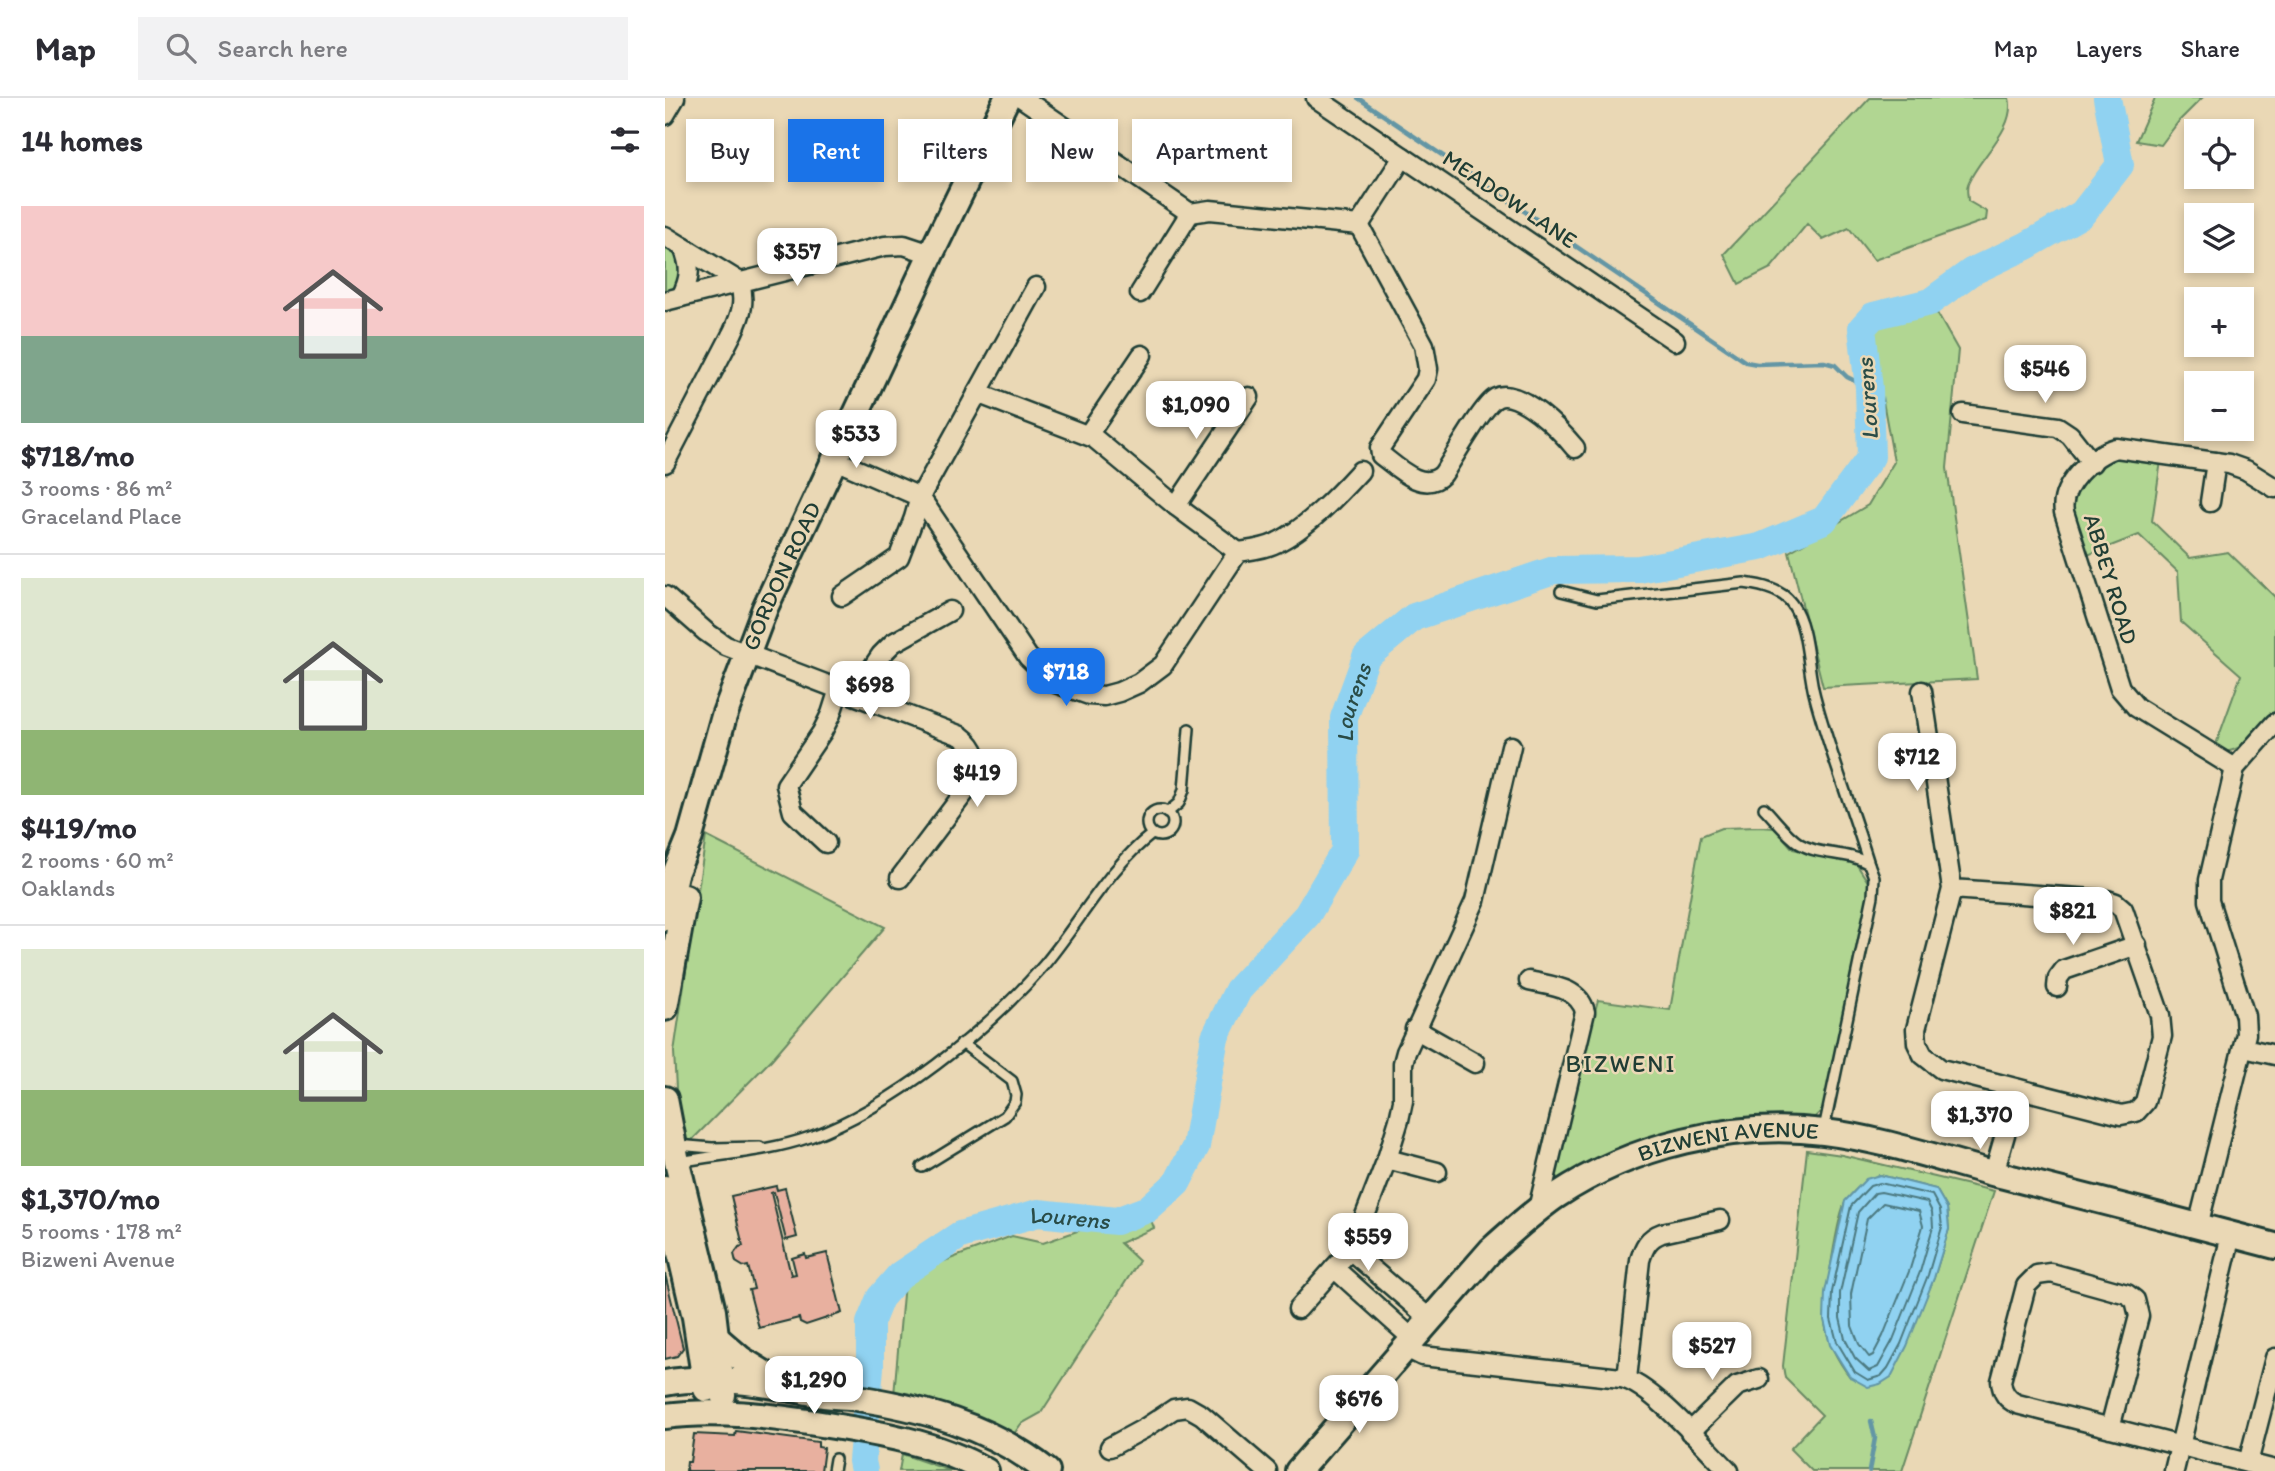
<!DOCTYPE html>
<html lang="en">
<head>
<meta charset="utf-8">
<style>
	body { margin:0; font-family:Itim,sans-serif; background:#f2f2f3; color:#2b2b33; height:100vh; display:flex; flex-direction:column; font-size:26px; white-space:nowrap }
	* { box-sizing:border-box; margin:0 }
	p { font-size:23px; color:#7c7c81 }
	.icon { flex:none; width:38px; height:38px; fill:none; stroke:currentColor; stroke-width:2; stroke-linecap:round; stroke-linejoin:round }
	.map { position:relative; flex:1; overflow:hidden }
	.drawer { display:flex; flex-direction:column; background:#fff; width:665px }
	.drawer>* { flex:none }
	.guide { position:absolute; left:21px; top:21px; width:665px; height:63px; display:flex; gap:14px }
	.fabs { position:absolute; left:1519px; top:21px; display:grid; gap:14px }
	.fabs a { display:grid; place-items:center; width:70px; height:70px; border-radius:0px; background:#fff; box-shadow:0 4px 10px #0003; font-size:35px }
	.price { position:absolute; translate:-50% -60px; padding:0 16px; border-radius:14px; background:#fff; color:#222; font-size:23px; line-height:46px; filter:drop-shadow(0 2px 4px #0008) }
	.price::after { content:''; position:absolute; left:50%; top:42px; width:21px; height:16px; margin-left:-10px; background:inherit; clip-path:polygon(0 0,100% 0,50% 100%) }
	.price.current { background:#1a73e8; color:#fff }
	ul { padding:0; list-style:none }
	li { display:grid; align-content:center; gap:14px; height:371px; padding:0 21px }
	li+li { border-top:2px solid #e1e1e2 }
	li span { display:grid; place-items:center; height:217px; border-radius:0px; color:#555 }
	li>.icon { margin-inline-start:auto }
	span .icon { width:126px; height:126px; fill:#fffc; stroke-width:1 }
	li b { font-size:30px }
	h2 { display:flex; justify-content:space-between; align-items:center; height:84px; padding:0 21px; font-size:30px }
	.chip { padding:0 24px; border-radius:0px; background:#fff; box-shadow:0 4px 10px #0003; font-size:24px; line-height:63px }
	.chip.current { background:#1a73e8; color:#fff }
	header { display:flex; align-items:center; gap:42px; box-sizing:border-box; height:98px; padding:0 35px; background:#fff; border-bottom:2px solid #e1e1e2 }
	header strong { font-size:33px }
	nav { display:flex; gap:38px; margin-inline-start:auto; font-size:24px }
	.search { width:490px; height:63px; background:#f2f2f3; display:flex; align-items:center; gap:18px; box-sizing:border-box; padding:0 24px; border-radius:0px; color:#7c7c81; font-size:26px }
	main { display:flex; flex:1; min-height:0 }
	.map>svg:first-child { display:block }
	.green { fill:#b1d692; stroke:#688a63; stroke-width:2; fill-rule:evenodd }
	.water { fill:#90d2f1; stroke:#6396a5; stroke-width:2 }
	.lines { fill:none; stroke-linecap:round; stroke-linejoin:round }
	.shore { stroke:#4c7980; stroke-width:2 }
	.stream { stroke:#6396a5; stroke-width:4.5 }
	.river { stroke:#90d2f1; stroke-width:28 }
	.building { fill:#e8b09f; stroke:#1f3d34; stroke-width:2 }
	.lane-casing { stroke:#1f3d34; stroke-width:14 }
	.street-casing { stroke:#1f3d34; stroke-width:23 }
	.secondary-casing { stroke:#1f3d34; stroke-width:30 }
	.lane { stroke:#ead8b5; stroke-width:9 }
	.street { stroke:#ead8b5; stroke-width:18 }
	.secondary { stroke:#ead8b5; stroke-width:24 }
	.labels { text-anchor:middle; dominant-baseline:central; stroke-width:5; stroke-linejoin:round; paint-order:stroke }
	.street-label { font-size:23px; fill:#1f3d34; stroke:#ead8b5 }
	.water-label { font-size:24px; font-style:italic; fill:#2a4c47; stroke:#ead8b5 }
	.neighbourhood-label { font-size:24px; letter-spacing:2px; fill:#1f3d34; stroke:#ead8b5 }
</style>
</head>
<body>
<header>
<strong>Map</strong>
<div class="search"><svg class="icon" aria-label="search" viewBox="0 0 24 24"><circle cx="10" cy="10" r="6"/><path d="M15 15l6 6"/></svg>Search here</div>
<nav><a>Map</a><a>Layers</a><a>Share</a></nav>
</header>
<main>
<section class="drawer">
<h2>14 homes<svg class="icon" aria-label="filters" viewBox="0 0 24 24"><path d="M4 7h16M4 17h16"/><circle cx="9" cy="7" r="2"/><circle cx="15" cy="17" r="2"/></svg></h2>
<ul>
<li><span style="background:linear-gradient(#f6c9c9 60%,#7fa58c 0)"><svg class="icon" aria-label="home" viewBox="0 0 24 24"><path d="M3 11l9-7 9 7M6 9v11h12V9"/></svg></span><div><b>$718/mo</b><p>3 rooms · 86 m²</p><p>Graceland Place</p></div></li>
<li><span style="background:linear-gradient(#dfe7d0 70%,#8fb573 0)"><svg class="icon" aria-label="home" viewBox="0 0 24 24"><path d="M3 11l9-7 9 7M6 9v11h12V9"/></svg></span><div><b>$419/mo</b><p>2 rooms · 60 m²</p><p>Oaklands</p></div></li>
<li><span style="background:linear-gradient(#dfe7d0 65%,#8fb573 0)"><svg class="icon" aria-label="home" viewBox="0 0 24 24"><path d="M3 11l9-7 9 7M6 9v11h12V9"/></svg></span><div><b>$1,370/mo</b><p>5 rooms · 178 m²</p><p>Bizweni Avenue</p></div></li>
</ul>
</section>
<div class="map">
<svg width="1610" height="1373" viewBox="0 0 1610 1373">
	<rect width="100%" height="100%" fill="#ead8b5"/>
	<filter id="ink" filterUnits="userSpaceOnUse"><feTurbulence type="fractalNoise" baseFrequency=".0143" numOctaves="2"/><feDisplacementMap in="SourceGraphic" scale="14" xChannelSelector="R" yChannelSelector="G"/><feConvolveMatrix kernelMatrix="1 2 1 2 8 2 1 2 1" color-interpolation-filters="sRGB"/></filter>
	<g filter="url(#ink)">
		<!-- green -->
		<g class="green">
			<path d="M1205,0H1344C1352,30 1313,60 1303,86C1301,91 1303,97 1303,103L1322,114L1321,122L1209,162L1184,130L1158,142L1142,126L1106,170L1074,186L1059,156Z"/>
			<path d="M1490,0H1537L1514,23L1496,47L1471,43Z"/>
			<path d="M0,147C20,160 19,167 12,188L0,196Z"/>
			<path d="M1272,215L1293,252L1282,370L1312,581L1158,589L1124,454L1203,407L1229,364L1208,248V230L1241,217Z"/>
			<path d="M1447,358L1496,363L1487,423L1525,460L1563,454L1610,499V613C1593,631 1576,661 1549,652L1576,577L1516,524L1513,474L1474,437L1420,458L1404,407L1410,388Z"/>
			<path d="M1095,729L1110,730L1128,751L1190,764L1205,787L1158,1011L1144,1025L1101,1024L886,1090L883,1085L933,902L1005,912L1036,738L1056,730Z"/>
			<path d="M41,738L220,829L107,961L22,1047L12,1008L9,954Z"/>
			<path d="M1142,1052L1177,1057L1329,1093L1237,1373H1147L1125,1351L1157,1317L1120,1280L1118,1268ZM1215,1077L1271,1091L1282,1110L1284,1131L1269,1180L1256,1211L1185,1279C1173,1263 1163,1246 1160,1225C1158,1210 1173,1113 1181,1103C1190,1091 1201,1081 1215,1077Z"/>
			<path d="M483,1114L489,1130L455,1145L474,1163L376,1315L356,1326L346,1340L229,1297L239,1185L255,1172L347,1138L378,1145L418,1131L450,1128Z"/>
			<path d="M237,1356L286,1373H234Z"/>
		</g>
		<!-- water -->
		<path class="water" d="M1215,1077L1271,1091L1282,1110L1284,1131L1269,1180L1242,1248L1226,1279L1215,1286L1203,1289L1185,1279L1165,1247L1159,1222L1160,1194L1180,1103L1201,1081Z"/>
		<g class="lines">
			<!-- shore -->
			<g class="shore">
				<path d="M1215,1085L1267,1097L1275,1112L1277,1129L1263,1177L1236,1246L1223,1270L1216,1278L1203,1282L1190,1274L1172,1244L1166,1221L1167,1194L1186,1108L1205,1088Z"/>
				<path d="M1216,1094L1262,1104L1267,1114L1268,1129L1255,1174L1228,1242L1213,1269L1204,1273L1190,1260L1180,1241L1175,1220V1195L1193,1114L1210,1095Z"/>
				<path d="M1218,1105L1254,1113L1258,1128L1245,1171L1218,1238L1208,1257L1204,1259L1194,1246L1187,1228L1186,1196L1202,1121Z"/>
			</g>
			<!-- stream -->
			<g class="stream">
				<path d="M693,0L1081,264L1092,266L1159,264L1170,267L1182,279L1204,290"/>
				<path d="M1204,1373L1210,1340L1206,1323"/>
			</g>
			<!-- river -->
			<path class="river" id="s1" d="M199,1373L197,1363L205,1269V1225L215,1200L235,1177L295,1137L373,1115L451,1123L483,1111L512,1085L531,1048L550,939L573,892L642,817L680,752L679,620L701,559L749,519L889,472L974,471L1095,449L1159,422L1206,359L1204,290L1197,230L1208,218L1265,204L1306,174L1361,148L1417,116L1455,67L1442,0"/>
		</g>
		<!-- building -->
		<g class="building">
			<path d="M111,1088L112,1092L120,1090L132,1139L121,1142L109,1094L106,1095L126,1177L131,1176L127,1160L140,1156L141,1160L162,1155L177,1215L141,1227L135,1224L134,1220L94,1230L84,1192L89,1191L83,1168L79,1169L71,1164L69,1156L74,1149L78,1148L66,1098Z"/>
			<path d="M0,1176L18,1250L12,1258L0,1261Z"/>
			<path d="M71,1333L153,1344V1349L159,1350L156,1373H21L22,1364H25L29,1336L70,1338Z"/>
		</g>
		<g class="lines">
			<!-- lane casing -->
			<g class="lane-casing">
				<g id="lane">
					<path d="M896,493L932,502L1079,485C1095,487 1117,491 1127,506C1144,530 1142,571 1150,599C1165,655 1187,710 1204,766"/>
					<path d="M1099,710C1110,721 1121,737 1135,746C1155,758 1183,753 1204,766L1209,779L1208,798L1159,1031"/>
					<circle cx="495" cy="725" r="13"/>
					<path d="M502,715L514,705L519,692L524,631"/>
					<path d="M12,1047L47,1050L95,1049"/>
					<path d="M14,1064C58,1056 102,1054 145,1039C227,1009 322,933 379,867C415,824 443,770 487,736"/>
					<path d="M257,1069L340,1018L350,1004L351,997L347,983L297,945"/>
					<path d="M168,1373L170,1361"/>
				</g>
			</g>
			<!-- street casing -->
			<g class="street-casing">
				<g id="street">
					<path d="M357,0L525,115L545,112L694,127"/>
					<path d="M651,0L1010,243"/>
					<path d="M0,17L10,0"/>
					<path d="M694,127L759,247L763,271L761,281L715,350L716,357C733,370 759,396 778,376C788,361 818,307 831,300C853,288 897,334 910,350"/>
					<path d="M694,127L738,59"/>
					<path d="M0,138L75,184C80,204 77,215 68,234L0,365"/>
					<path d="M475,195L525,115"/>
					<path d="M16,199C26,179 26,169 18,149"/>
					<path d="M0,203L220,148L239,147L266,156"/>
					<path d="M312,295L429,340L511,408L573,454"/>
					<path d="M1298,316L1393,329L1405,337L1427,365"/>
					<path d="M423,337L477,257"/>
					<path d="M170,362L255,399L363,559L390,585L424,597L439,598L454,594L474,585L498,567L573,454C586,452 599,451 611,445C641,431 673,397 695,373"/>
					<path d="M1545,404L1551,364"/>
					<path d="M511,408L584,299"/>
					<path d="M0,498L41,534L61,548L296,638C311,649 316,665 309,682L235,780"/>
					<path d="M177,498L234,459L249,420L255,399L371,189"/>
					<path d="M1257,593L1287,791L1251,931L1252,945L1258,957L1276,971L1456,1017L1471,1014L1480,1004L1497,938L1495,917L1458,811L1451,805L1442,802L1287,791"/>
					<path d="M189,597L216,557L228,545L285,513"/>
					<path d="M1570,670L1471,609L1455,590L1399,414C1394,388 1428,356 1451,350L1564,366L1581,372L1610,390"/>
					<path d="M161,745L128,714L121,687L157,634L166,616L174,591"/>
					<path d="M864,883C885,888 914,889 920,914L873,1111"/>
					<path d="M1392,889L1393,880L1399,872L1472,847"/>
					<path d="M750,931L810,965"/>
					<path d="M1579,950L1610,957"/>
					<path d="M722,1061L772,1074"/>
					<path d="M1329,1075L1353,991"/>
					<path d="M1533,1128L1581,936L1580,918L1544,803V782L1570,670L1610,625"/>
					<path d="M685,1152L766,1222"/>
					<path d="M669,1170L749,1242"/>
					<path d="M633,1211L685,1152L691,1141L722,1061L734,1022L738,1003V965L741,954L810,803L846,648"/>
					<path d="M741,1250L757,1258L956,1280C986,1286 1040,1349 1064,1373"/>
					<path d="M962,1281L975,1162C979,1149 983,1140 997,1135L1055,1122"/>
					<path d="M1445,1330L1474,1218L1470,1202L1462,1196L1386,1175L1372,1177L1361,1188L1336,1283C1337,1294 1342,1302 1352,1306L1610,1372"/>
					<path d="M1025,1334L1072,1288L1094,1281"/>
					<path d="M445,1349L480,1330L509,1311L523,1309L537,1317L602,1373"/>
					<path d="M1583,1365L1610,1260"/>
					<path d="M1509,1373L1566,1137"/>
				</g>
			</g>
			<!-- secondary casing -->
			<g class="secondary-casing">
				<g id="secondary">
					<path id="s2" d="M0,820L10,776L25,739L59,618L100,510L266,156L342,0"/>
					<path d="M0,910L20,799"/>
					<path d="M0,1001L12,1064L48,1213L58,1297"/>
					<path d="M0,1090L30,1219L41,1291"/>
					<path d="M53,1241L76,1261L115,1285"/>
					<path d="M0,1285C47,1276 102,1286 148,1295C160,1298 172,1298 185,1299C255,1309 325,1328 382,1373"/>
					<path d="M0,1318C52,1311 104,1318 156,1326C213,1335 270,1344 321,1373"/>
					<path id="s3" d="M633,1373L826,1152C847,1133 868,1114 891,1098C968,1047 1067,1023 1159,1034C1218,1041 1281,1063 1339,1078C1429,1101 1520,1124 1610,1148"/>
				</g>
			</g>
			<!-- lane -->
			<use href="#lane" class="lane"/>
			<!-- street -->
			<use href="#street" class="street"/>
			<!-- secondary -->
			<use href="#secondary" class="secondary"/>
		</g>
	</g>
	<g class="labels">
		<!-- street labels -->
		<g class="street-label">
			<text transform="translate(845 101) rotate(34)">MEADOW LANE</text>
			<text stroke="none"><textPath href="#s2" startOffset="362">GORDON ROAD</textPath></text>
			<text transform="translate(1446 481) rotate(73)">ABBEY ROAD</text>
			<text stroke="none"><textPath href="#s3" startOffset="562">BIZWENI AVENUE</textPath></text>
		</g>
		<!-- water labels -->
		<g class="water-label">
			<text transform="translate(1202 301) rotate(-94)">Lourens</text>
			<text stroke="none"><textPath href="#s1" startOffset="1041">Lourens</textPath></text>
			<text stroke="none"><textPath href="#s1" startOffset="390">Lourens</textPath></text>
		</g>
		<!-- neighbourhood labels -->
		<g class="neighbourhood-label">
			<text x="956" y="965">BIZWENI</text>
		</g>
	</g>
</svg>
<div class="fabs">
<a><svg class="icon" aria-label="locate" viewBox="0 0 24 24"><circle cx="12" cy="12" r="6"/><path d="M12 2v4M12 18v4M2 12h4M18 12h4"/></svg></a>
<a><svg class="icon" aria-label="layers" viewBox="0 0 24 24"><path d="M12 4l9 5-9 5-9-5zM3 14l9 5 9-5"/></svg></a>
<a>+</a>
<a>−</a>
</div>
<b class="price" style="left:132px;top:190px">$357</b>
<b class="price" style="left:1380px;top:307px">$546</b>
<b class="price" style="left:531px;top:343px">$1,090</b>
<b class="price" style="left:191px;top:372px">$533</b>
<b class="price current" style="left:401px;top:610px">$718</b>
<b class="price" style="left:205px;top:623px">$698</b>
<b class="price" style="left:1252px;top:695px">$712</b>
<b class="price" style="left:312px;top:711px">$419</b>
<b class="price" style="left:1408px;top:849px">$821</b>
<b class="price" style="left:1315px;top:1053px">$1,370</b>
<b class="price" style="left:703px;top:1175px">$559</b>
<b class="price" style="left:1047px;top:1284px">$527</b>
<b class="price" style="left:149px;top:1318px">$1,290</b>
<b class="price" style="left:694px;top:1337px">$676</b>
<div class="guide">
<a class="chip">Buy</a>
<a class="chip current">Rent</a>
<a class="chip">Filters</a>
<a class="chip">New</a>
<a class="chip">Apartment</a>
</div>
</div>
</main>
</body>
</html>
